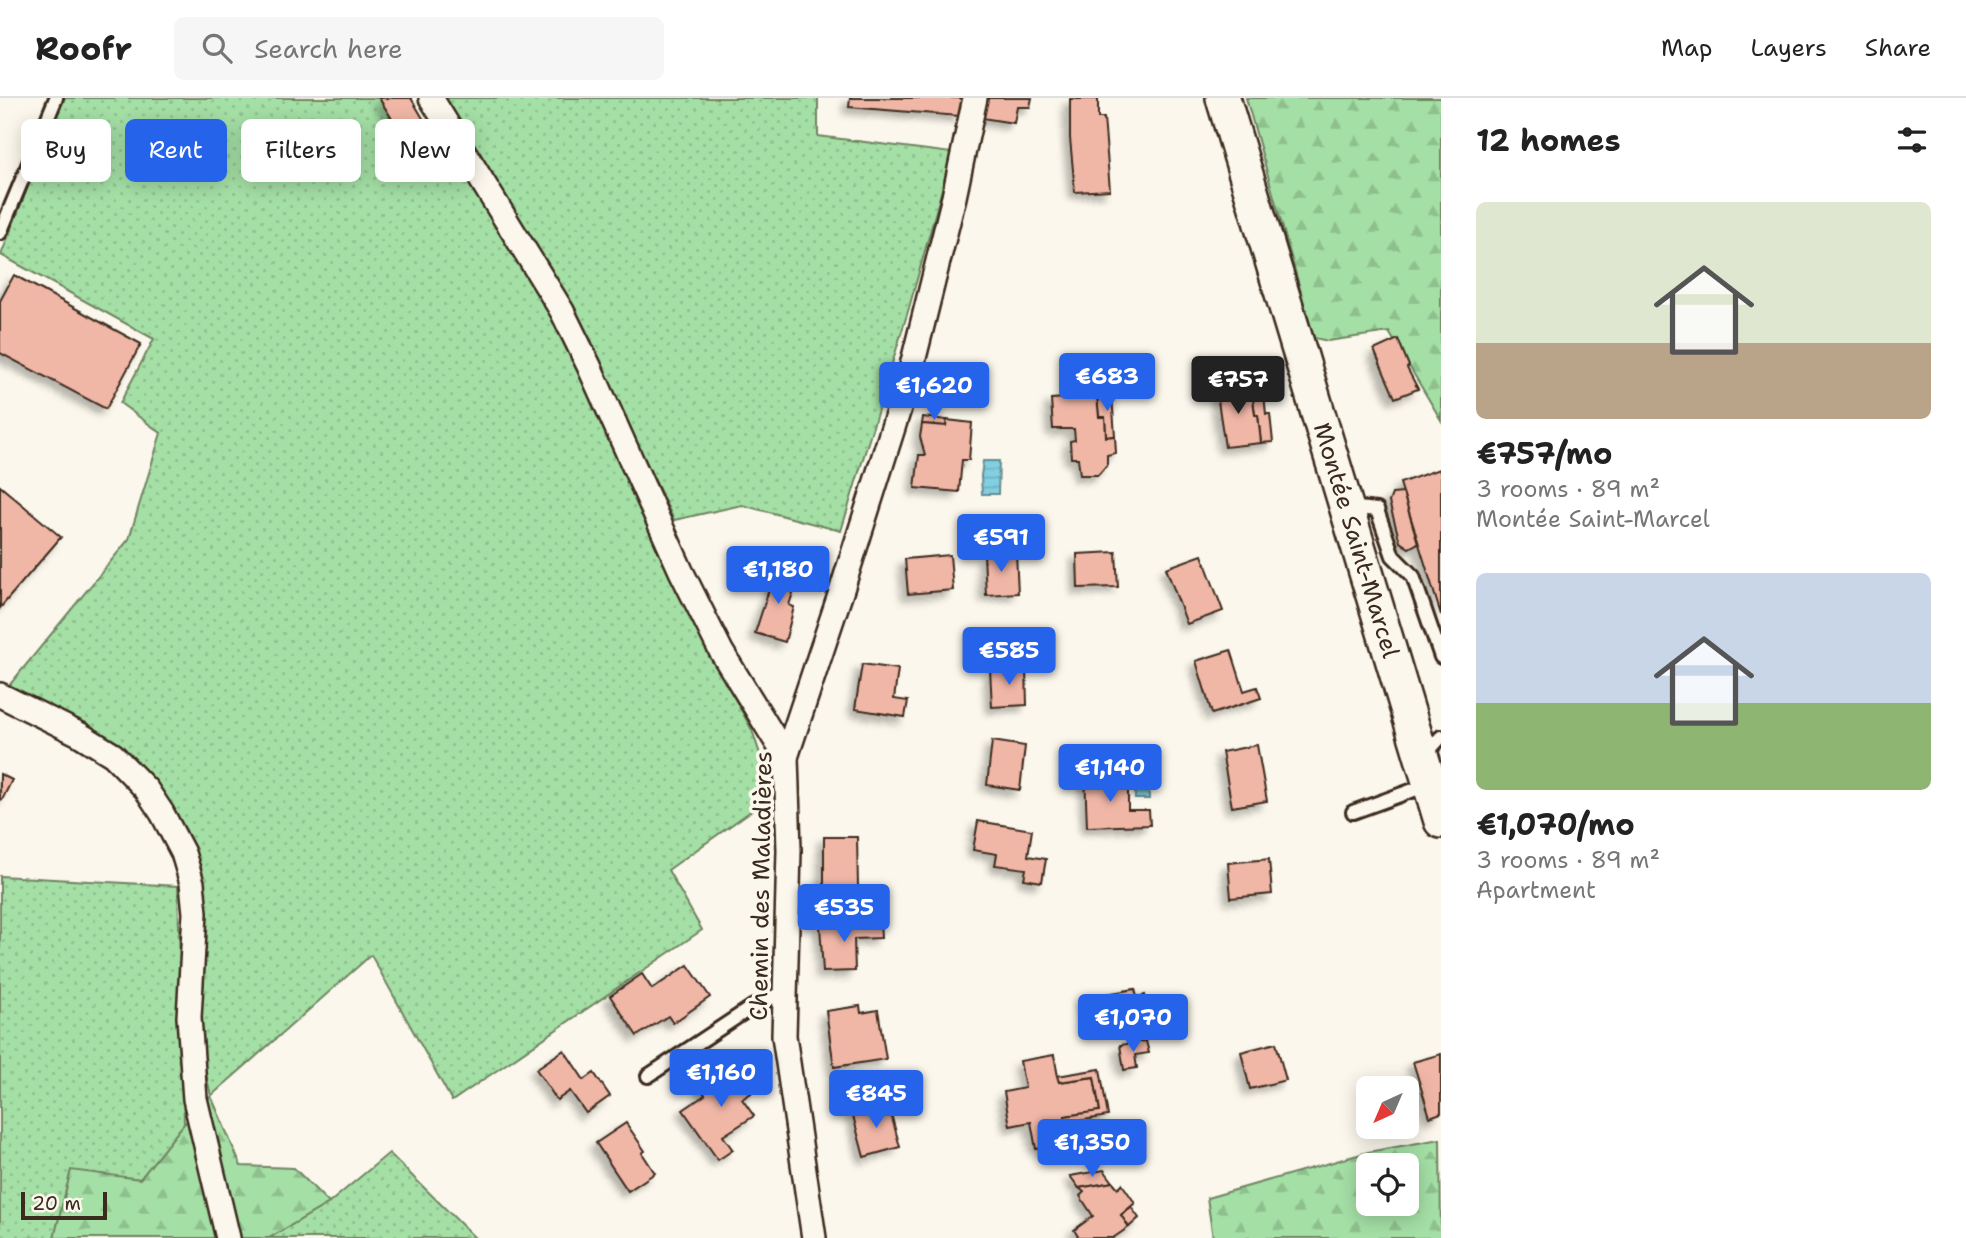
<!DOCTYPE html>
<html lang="en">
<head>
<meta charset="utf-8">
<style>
	body { margin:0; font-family:"Shantell Sans",sans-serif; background:#f6f6f6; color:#222; height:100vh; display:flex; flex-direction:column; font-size:26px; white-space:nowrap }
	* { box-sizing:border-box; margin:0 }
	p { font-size:23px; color:#767676 }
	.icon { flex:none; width:38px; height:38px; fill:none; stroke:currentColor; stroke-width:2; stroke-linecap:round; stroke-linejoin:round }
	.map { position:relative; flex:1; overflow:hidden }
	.panel { display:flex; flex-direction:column; background:#fff; width:525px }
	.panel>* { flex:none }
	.banner { position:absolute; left:21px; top:21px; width:665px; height:63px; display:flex; gap:14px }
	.needle { width:46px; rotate:224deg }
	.fabs { position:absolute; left:1356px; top:978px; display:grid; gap:14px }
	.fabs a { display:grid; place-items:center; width:63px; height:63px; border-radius:10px; background:#fff; box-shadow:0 4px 18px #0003; font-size:35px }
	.scale { position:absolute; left:21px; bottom:18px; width:86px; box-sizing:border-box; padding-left:7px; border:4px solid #3b2a1e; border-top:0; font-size:19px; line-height:24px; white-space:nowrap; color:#3b2a1e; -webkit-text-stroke:5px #fbf7ec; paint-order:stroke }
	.price { position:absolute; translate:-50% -60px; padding:0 16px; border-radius:7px; background:#2563eb; color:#fff; font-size:23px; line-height:46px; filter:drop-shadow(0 2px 4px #0008) }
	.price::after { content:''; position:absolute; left:50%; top:42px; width:21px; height:16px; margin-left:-10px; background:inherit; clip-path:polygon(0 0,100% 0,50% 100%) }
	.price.active { background:#222; color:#fff }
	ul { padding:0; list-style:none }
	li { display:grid; align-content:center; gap:14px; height:371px; padding:0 35px }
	li span { display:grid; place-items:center; height:217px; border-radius:10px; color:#555 }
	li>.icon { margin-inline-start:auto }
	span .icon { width:126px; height:126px; fill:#fffc; stroke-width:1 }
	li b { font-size:30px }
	h2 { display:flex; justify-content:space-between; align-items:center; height:84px; padding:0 35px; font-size:30px }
	.pill { padding:0 24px; border-radius:10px; background:#fff; box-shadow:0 4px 18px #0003; font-size:24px; line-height:63px }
	.pill.active { background:#2563eb; color:#fff }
	header { display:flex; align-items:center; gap:42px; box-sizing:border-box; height:98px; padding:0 35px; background:#fff; border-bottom:2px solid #e0e0e0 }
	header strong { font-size:33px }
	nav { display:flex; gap:38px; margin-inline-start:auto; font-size:24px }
	.search { width:490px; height:63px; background:#f6f6f6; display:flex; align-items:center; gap:18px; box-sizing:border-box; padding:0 24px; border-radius:10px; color:#767676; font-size:26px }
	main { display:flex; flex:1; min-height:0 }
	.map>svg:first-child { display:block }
	.grass { fill:url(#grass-dots); stroke:#708462; stroke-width:2 }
	.forest { fill:url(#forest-firs); stroke:#708462; stroke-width:2; fill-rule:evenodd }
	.water { fill:url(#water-rules); stroke:#668d93; stroke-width:2 }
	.building { fill:#f0b7a7; stroke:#3b2a1e; stroke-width:2; filter:url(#shadow) }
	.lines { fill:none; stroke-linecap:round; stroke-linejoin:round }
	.service-casing { stroke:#3b2a1e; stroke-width:18 }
	.minor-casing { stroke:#3b2a1e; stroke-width:28 }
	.secondary-casing { stroke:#3b2a1e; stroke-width:38 }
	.service { stroke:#fbf7ec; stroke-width:12 }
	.minor { stroke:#fbf7ec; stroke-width:23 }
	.secondary { stroke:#fbf7ec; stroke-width:33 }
	.labels { text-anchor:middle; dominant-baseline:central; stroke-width:7; stroke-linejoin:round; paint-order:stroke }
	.street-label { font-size:24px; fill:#3b2a1e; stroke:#fbf7ec }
</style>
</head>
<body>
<header>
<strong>Roofr</strong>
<div class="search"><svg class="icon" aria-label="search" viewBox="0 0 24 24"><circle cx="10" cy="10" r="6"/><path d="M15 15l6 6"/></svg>Search here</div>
<nav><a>Map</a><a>Layers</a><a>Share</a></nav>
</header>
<main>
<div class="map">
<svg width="1441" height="1140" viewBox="0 0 1441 1140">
	<defs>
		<pattern id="grass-dots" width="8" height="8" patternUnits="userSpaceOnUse" patternTransform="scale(1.75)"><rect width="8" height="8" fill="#a4dfa5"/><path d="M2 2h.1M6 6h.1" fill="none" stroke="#8ec08e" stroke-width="1.8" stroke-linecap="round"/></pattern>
		<pattern id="forest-firs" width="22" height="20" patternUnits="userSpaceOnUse" patternTransform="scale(1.75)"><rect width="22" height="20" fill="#a4dfa5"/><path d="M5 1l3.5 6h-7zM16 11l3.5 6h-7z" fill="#8ec08e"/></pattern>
		<pattern id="water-rules" width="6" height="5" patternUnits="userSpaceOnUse" patternTransform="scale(1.75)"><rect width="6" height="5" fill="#82cfe1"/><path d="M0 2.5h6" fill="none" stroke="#71b2c1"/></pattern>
		<filter id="shadow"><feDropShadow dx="-6" dy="6" stdDeviation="3.5" flood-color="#0004"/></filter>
	</defs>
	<rect width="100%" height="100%" fill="#fbf7ec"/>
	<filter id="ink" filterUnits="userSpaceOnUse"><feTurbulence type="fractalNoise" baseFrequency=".0143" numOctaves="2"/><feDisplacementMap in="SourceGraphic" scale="14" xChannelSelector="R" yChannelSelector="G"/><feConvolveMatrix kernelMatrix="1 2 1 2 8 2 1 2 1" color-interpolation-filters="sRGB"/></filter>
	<g filter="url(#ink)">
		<!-- grass -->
		<g class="grass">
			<path d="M63,0H379L409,48L431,34L448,43L533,182L582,275L701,539L752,632L761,659L766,691L758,708L668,772L702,832L452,1003L371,857L211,998L200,950L205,826L203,791L197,759L187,735L168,704L111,643L76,621L7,590L129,441L161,335L120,305L154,241L1,157Z"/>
			<path d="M446,0H818V38L952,55L909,210L841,433L742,407L674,422L595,259Z"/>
			<path d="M0,778L178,788L184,1026L140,1081L71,1073L54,1140H0Z"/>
			<path d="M389,1055L475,1140H269L329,1105Z"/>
		</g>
		<!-- forest -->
		<g class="forest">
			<path d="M1246,0H1441V322L1389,234L1328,243L1314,240Z"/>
			<path d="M211,998L241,1068L294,1070L329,1105L269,1140H54L71,1072L140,1081L184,1026Z"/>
			<path d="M1440,1041L1441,1140H1213L1207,1100L1368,1054ZM1368,1068H1407V1106H1368Z"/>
		</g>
		<!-- water -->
		<g class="water">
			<path d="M983,363H999L998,396H982L981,378Z"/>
			<path d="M1134,670H1148L1149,701H1135Z"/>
		</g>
		<!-- building -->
		<g class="building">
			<path d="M379,0H411L431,34L409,48Z"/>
			<path d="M850,0H963L959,18L849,9Z"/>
			<path d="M987,0H1032L1030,9H1017L1014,25L982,20Z"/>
			<path d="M1070,1H1098V20H1104L1110,92L1075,94L1070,40Z"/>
			<path d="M14,177L141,246L106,311L0,255V203Z"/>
			<path d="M1398,241L1409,268L1407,270L1418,291L1395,300L1374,252Z"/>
			<path d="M1263,285L1266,316H1270L1273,344L1261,345L1258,317H1255L1251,286Z"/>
			<path d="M1251,286L1255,317H1258L1261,345L1225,349L1216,290Z"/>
			<path d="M1112,297L1115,338L1106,339L1105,319H1099L1097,298Z"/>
			<path d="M1097,298L1099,319H1105L1106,339L1115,338L1116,355L1107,357V367L1098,377H1080L1078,360H1071L1070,343L1075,342L1074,331H1053L1051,301Z"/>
			<path d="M923,319L947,322L946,328L922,326Z"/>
			<path d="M947,322L972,325L969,362H962L959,394L915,390L919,357H925L920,339L922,326L946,328Z"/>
			<path d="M1439,371L1441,377V517L1400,385Z"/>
			<path d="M0,388L61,439L0,510Z"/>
			<path d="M1403,395L1418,445L1409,450L1400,444L1389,404L1392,396Z"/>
			<path d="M1116,454L1118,489L1078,490L1077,456Z"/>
			<path d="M1016,455L1018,495L986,497L984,457Z"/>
			<path d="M950,457L953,492L908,496L905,461Z"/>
			<path d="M1202,457L1223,513L1187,526L1166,470Z"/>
			<path d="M776,470L799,477L789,507L794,509L785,544L755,535Z"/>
			<path d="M1231,552L1244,593L1257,589L1261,600L1212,616L1196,563Z"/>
			<path d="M862,566L898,571L894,601L908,603L905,619L855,611Z"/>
			<path d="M1026,570L1027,607L992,609L990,571Z"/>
			<path d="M992,643L1025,648L1020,692L987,687Z"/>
			<path d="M1257,647L1267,703L1232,709L1222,654Z"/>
			<path d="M1113,675L1114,689L1128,688V712H1149L1150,727L1087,729L1085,676Z"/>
			<path d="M0,676L12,682L2,702L0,701Z"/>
			<path d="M978,723L1032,732L1028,758L1046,761L1042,784L1024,781L1026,771L995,767L997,756L973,752Z"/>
			<path d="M824,739H857L858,789H824Z"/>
			<path d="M1269,761L1272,796L1231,800L1228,765Z"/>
			<path d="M880,823L881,840L854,841L855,873L823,874L820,827Z"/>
			<path d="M688,867L710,899L673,925L668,918L637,938L610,898L642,876L652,891Z"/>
			<path d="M1135,891L1137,899L1145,897L1149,921L1088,930L1083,900Z"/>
			<path d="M860,908L861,915L878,912L886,961L834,969L826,913Z"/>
			<path d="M1146,943L1149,955L1135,957L1137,970L1124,972L1120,947Z"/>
			<path d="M1276,945L1286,982L1250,991L1241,954Z"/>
			<path d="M564,952L584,982L594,975L610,998L586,1015L570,993L557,1002L536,971Z"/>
			<path d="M1441,956V1015L1430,1019L1413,964Z"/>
			<path d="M1054,957L1059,984L1094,979L1100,1013L1065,1018L1069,1045L1036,1051L1031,1024L1010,1028L1004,994L1025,990L1020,963Z"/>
			<path d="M732,964L753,994L742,1001L754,1018L723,1038L733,1052L718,1062L683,1012L705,997L699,987Z"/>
			<path d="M1100,971L1108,1018L1066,1025L1065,1018L1100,1013L1094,979L1059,984L1057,978Z"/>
			<path d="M888,1005L900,1049L864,1059L852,1014Z"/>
			<path d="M626,1025L645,1053L642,1055L655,1075L628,1093L596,1045Z"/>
			<path d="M1104,1072L1113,1084L1079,1090L1070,1078Z"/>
			<path d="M1113,1084L1118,1090L1122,1086L1135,1105L1121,1117L1129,1129L1113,1140H1079L1074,1132L1093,1118L1080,1098L1084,1094L1079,1090Z"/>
			<path d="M1131,1109L1139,1120L1129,1129L1121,1117Z"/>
		</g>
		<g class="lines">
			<!-- service casing -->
			<g class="service-casing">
				<g id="service">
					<path d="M0,135L56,0"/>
					<path d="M1348,409L1377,412L1393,458L1413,478L1441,559"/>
					<path d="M1425,657L1441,639"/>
					<path d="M1353,714L1430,686"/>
					<path d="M648,978L752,909L786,893"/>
				</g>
			</g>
			<!-- minor casing -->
			<g class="minor-casing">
				<g id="minor">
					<path d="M431,0L562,213L589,268L681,473L721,553L786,659"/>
					<path d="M0,597L79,636L113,657L146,691L162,715L183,755L192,785L195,815L189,919L195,1001L228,1140"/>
					<path d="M814,1140L784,938L789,752L786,659L842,491L910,276L954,99L975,0"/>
				</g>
			</g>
			<!-- secondary casing -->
			<g class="secondary-casing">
				<g id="secondary">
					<path id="s1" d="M1223,0L1441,723"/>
				</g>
			</g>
			<!-- service -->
			<use href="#service" class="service"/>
			<!-- minor -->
			<use href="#minor" class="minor"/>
			<!-- secondary -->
			<use href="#secondary" class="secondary"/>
		</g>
	</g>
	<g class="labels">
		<!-- street labels -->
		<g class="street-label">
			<text stroke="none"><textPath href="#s1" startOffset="462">Montée Saint-Marcel</textPath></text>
			<text transform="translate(761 788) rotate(-89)">Chemin des Maladières</text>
		</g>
	</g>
</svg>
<div class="fabs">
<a><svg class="needle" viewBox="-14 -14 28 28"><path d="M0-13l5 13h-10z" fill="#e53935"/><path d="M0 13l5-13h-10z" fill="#767676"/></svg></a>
<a><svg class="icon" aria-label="locate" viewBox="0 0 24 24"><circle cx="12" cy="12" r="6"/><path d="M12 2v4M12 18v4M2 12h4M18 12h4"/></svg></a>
</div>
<div class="scale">20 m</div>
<b class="price" style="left:1107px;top:315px">€683</b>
<b class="price active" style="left:1238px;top:318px">€757</b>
<b class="price" style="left:934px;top:324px">€1,620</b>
<b class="price" style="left:1001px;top:476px">€591</b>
<b class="price" style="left:778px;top:508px">€1,180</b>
<b class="price" style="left:1009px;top:589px">€585</b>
<b class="price" style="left:1110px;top:706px">€1,140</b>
<b class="price" style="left:844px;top:846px">€535</b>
<b class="price" style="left:1133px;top:956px">€1,070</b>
<b class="price" style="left:721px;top:1011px">€1,160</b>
<b class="price" style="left:876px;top:1032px">€845</b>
<b class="price" style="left:1092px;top:1081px">€1,350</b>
<div class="banner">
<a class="pill">Buy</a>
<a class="pill active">Rent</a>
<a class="pill">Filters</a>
<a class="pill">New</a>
</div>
</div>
<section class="panel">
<h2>12 homes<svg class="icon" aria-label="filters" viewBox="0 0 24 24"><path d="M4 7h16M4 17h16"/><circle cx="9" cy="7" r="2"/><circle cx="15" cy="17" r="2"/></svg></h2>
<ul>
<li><span style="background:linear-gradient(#dfe7d0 65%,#b9a48a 0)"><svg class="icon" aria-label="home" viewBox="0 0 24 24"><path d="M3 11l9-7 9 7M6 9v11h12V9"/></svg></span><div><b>€757/mo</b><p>3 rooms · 89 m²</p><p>Montée Saint-Marcel</p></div></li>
<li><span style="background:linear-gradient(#c9d6e8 60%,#8fb573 0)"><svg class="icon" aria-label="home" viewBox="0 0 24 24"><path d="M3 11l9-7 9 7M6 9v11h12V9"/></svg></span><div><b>€1,070/mo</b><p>3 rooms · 89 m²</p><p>Apartment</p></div></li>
</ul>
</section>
</main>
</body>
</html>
